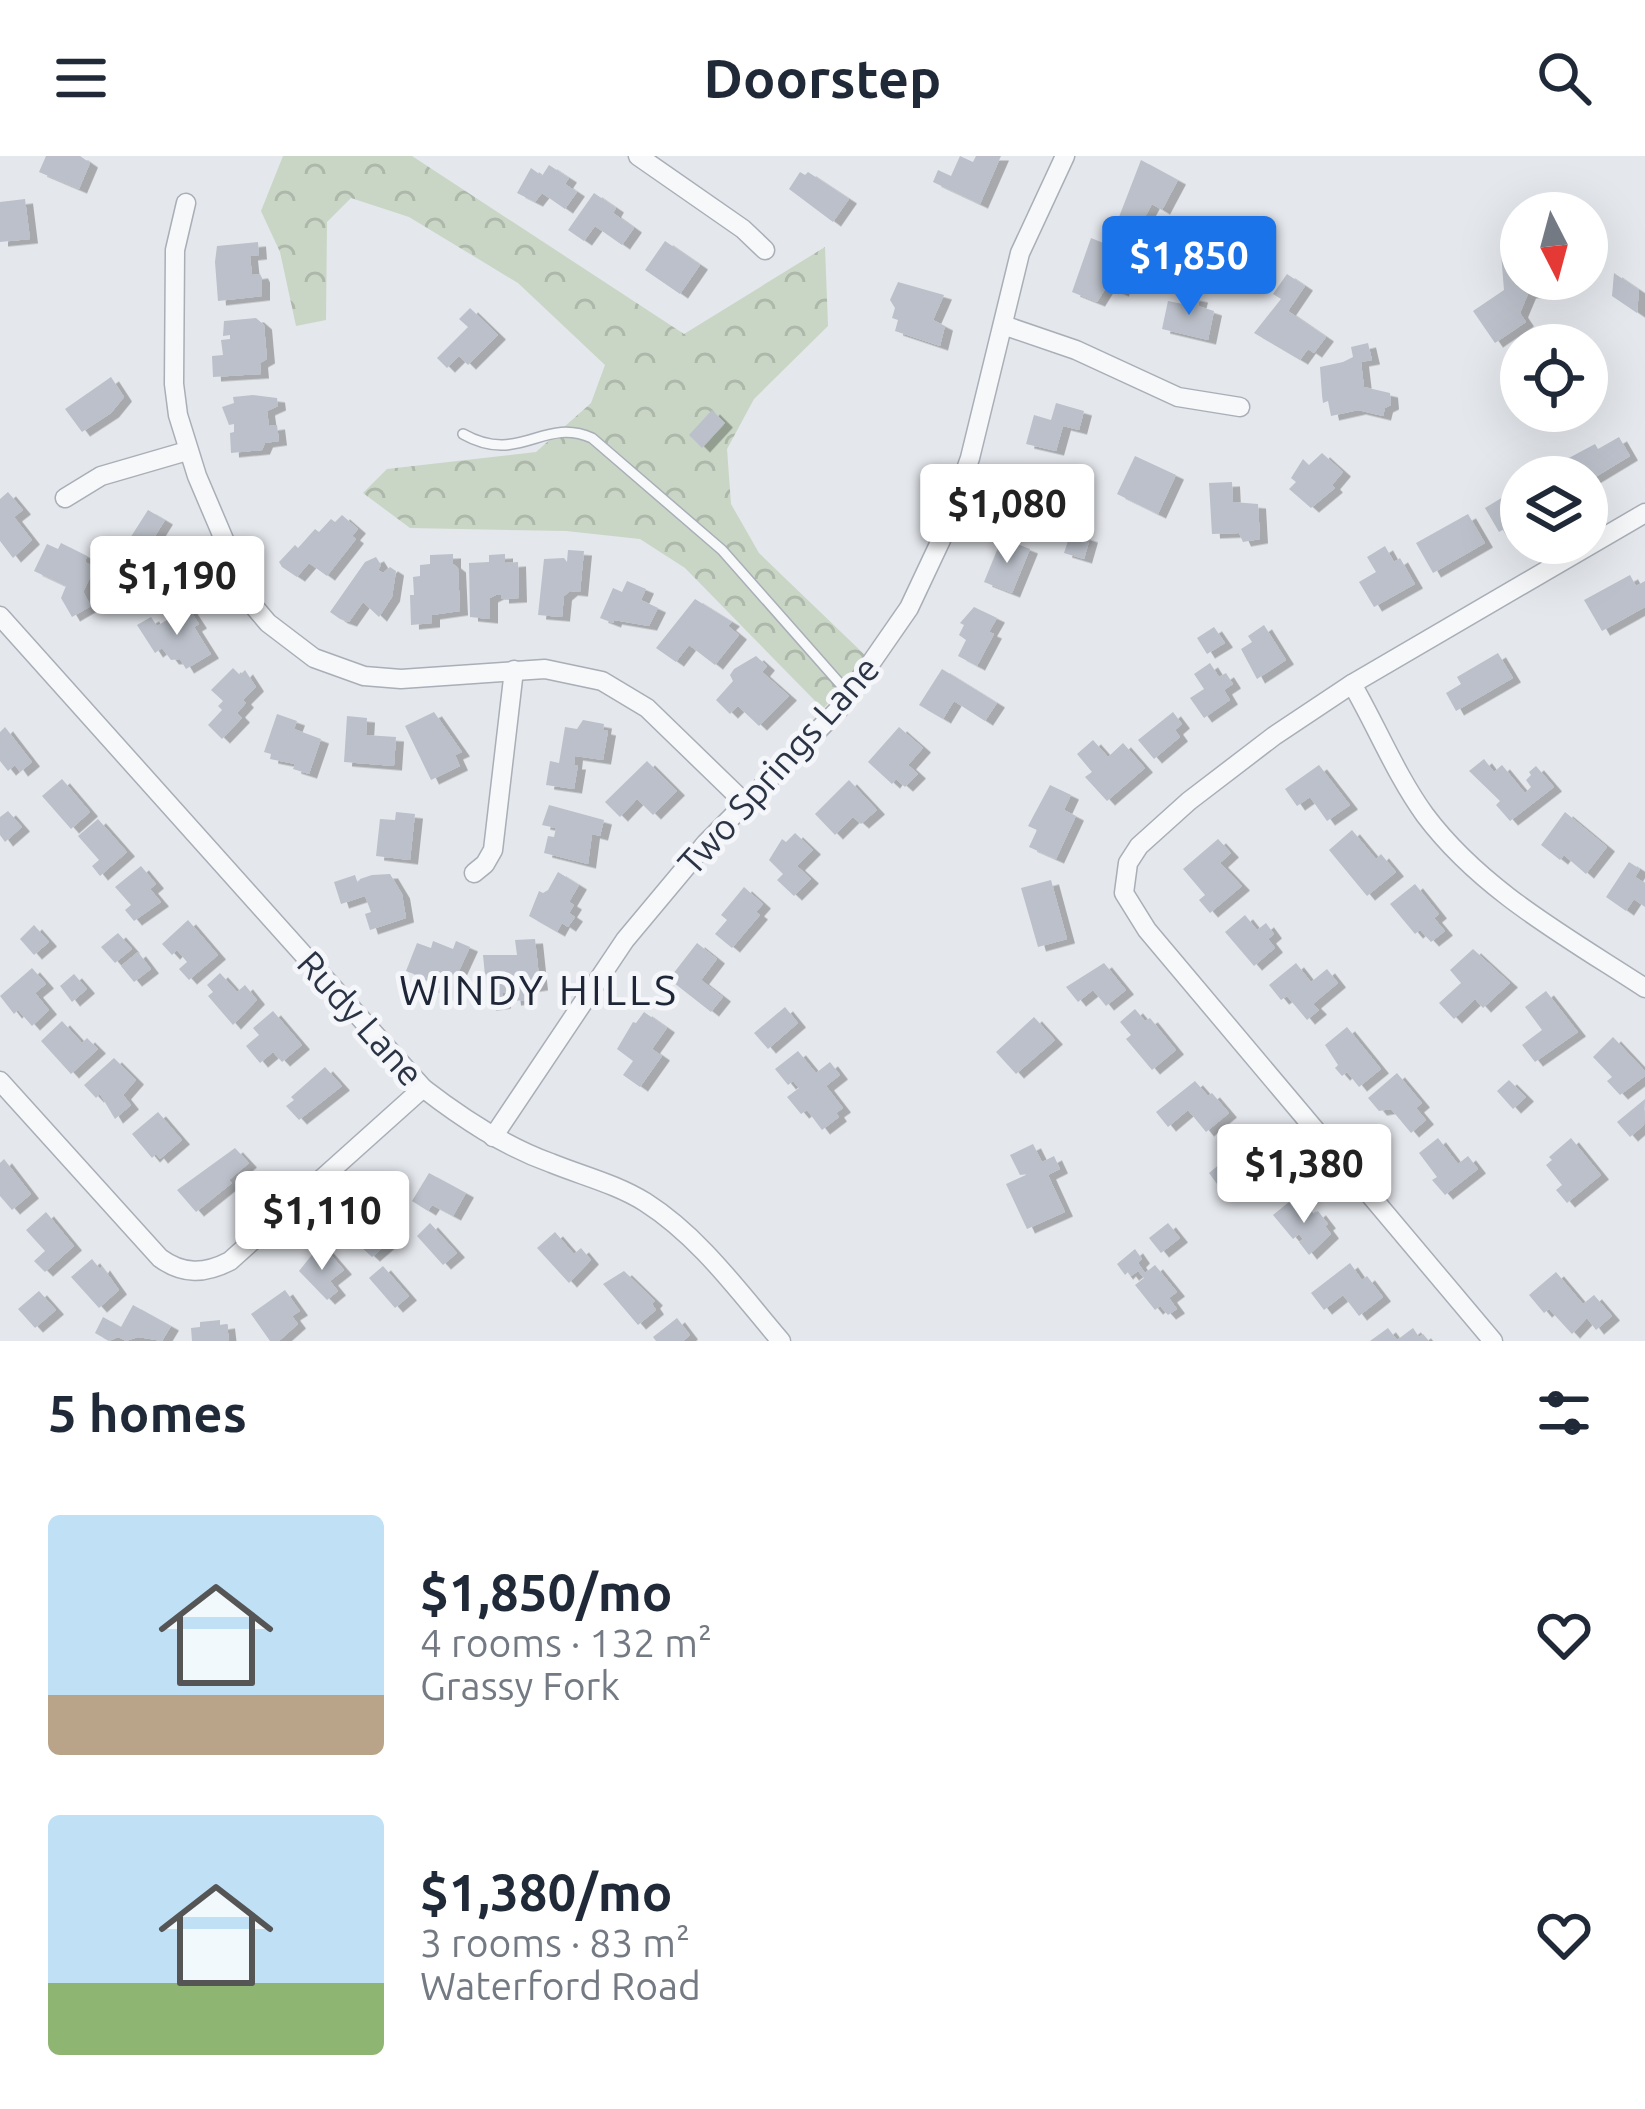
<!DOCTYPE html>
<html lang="en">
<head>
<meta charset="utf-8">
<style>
	body { margin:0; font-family:Ubuntu,sans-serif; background:#f6f6f7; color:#1f2937; height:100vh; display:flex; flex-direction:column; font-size:45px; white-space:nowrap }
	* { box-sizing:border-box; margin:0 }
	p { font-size:39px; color:#747a83 }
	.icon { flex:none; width:66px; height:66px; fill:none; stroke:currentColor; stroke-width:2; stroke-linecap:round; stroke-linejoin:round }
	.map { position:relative; height:1185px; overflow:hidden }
	.drawer { display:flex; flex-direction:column; background:#fff; flex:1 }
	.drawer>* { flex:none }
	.needle { width:78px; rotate:174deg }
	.buttons { position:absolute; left:1500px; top:36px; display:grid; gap:24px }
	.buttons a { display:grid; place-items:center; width:108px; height:108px; border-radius:50%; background:#fff; box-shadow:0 12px 48px #0002; font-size:60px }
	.price { position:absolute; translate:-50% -102px; padding:0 27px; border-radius:12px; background:#fff; color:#222; font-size:39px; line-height:78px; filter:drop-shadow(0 3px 6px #0008) }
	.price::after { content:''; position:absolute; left:50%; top:72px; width:36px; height:27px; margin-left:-18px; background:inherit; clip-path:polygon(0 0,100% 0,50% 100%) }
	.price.active { background:#1a73e8; color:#fff }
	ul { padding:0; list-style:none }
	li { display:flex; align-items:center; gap:36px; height:300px; padding:0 48px }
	li span { display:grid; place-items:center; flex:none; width:336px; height:240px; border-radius:12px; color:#555 }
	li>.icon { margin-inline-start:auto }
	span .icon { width:144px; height:144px; fill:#fffc; stroke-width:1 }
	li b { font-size:51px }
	h2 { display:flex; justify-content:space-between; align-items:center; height:144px; padding:0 48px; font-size:51px }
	header { display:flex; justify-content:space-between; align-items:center; height:156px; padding:0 48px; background:#fff; font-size:54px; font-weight:700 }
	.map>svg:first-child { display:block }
	.forest { fill:url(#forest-crowns) }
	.building { fill:#bbc0ca; filter:url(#shadow) }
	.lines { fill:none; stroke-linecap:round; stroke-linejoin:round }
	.service-casing { stroke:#a9aeb7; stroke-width:12 }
	.minor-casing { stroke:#a9aeb7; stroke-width:21 }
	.service { stroke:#f7f8fa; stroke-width:9 }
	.minor { stroke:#f7f8fa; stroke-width:18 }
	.labels { text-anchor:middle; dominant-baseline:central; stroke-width:10; stroke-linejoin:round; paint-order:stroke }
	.street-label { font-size:36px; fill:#2b3445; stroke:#f4f6f9 }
	.quarter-label { font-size:42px; letter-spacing:3px; fill:#1d2536; stroke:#f4f6f9 }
</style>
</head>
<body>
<header><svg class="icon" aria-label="menu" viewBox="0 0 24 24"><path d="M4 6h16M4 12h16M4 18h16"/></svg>Doorstep<svg class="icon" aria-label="search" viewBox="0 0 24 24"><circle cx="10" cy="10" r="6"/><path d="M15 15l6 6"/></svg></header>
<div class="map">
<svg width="1645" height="1185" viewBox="0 0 1645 1185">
	<defs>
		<pattern id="forest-crowns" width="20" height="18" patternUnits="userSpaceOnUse" patternTransform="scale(3)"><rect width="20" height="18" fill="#c9d6c5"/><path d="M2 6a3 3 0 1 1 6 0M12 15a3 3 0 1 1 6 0" fill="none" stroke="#adb8ab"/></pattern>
		<filter id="shadow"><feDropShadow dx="8" dy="4.5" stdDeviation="0" flood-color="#0004"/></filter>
	</defs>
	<rect width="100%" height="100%" fill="#e4e7ec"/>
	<!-- forest -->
	<path class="forest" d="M283,0H412L684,178L825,91L828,170L754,243L727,293L731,348L759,397L867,501L823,553L685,412L640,383L566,375L410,372L363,337L387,313L536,296L591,247L605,209L518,127L409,61L351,42L327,66L326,164L296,170L280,96L261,55Z"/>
	<!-- building -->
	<g class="building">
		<path d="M46,0H80L90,7L79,33L39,16Z"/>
		<path d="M960,0L973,6L976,0H1001L980,48L933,26L938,14L951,20Z"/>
		<path d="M1141,4L1178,24L1162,54L1152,48L1139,72L1119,61Z"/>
		<path d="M549,9L569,22L565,28L577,36L565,53L542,37L535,46L517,37L531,12L542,20Z"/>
		<path d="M800,16L805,19L808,16L849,43L833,66L789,33Z"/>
		<path d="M594,37L616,52L613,57L634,72L622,89L595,70L584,85L568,74Z"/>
		<path d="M25,43L30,83L0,86V46Z"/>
		<path d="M1521,67V123H1535L1536,137L1528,138L1520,157L1526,166L1495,187L1473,155L1504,134L1501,97L1517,96L1515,71Z"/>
		<path d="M1091,82L1123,95L1118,106L1127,110L1121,136L1107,130L1097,146L1072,136Z"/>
		<path d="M665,85L700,109L680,138L645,114Z"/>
		<path d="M258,86L259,99L250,100L252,119L260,118L262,122V140L218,145L215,106L217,90Z"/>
		<path d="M1614,117L1639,134L1637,157L1612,140Z"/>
		<path d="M1287,118L1305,130L1288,155L1326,181L1314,197L1308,193L1300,204L1254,177L1281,143L1273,138Z"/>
		<path d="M898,126L944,139L933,164L945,170L940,190L895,175L898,164L892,162L895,152L890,144Z"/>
		<path d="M1185,139L1200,142L1198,150L1214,155L1208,184L1162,173L1168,145L1183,148Z"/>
		<path d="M470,152L498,179L468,209L459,200L447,212L437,202L468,171L459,163Z"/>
		<path d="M256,162L264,169L267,203L260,207L261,218L213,221L212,200L223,199L221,184L230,183V179L223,180L224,165Z"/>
		<path d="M1368,187L1372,204L1361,206L1364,231L1390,237L1391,249L1385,252L1383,260L1358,254L1331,260L1328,245L1323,247L1322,239L1320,211L1343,206L1353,201L1351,191Z"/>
		<path d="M111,221L124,241L111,257L82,276L65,253Z"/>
		<path d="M253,239L277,242L278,250L267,255L269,270L277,269L279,285L265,287L262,294L231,297L230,277L234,276V268L229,269L222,251L234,247L233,241Z"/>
		<path d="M1056,247L1084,255L1079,274L1063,270L1056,295L1026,288L1034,259L1051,264Z"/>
		<path d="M712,254L725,267L702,292L689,279Z"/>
		<path d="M1619,281L1630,300L1587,326V321H1558L1552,311L1595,288L1598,293Z"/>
		<path d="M1322,297L1343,316L1332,329L1335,332L1311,352L1289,333L1296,326L1291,322L1303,303L1309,309Z"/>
		<path d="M1135,300L1176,319L1158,358L1117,338Z"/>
		<path d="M1025,312L1053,320L1046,345L1072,353L1067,372L1012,357L1018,324L1022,325Z"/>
		<path d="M1232,326L1233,346L1258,348L1260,383L1243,386L1239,377L1212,378L1209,327Z"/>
		<path d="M1521,330L1520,364L1499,376L1485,352Z"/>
		<path d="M8,336L23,354L14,361L32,384L13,402L0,385V343Z"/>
		<path d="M148,354L165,364L152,385L172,398L156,423L131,407L123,420L111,412Z"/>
		<path d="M1468,358L1485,387L1433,417L1416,387Z"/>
		<path d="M342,359L358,373L352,380L356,383L327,420L309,407L297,421L282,411L279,406L295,389L298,392L315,373L319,376L331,363L335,366Z"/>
		<path d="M1071,376L1090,382L1084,403L1064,397Z"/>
		<path d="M1002,382L1030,393L1012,437L984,426Z"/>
		<path d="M61,387L87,400L85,406L95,411L83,436L91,450L72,461L61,442L66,430L34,415L47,388L58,393Z"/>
		<path d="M1385,390L1394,406L1400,402L1415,428L1374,451L1359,426L1376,416L1367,401Z"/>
		<path d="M568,394L584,395L580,436L570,435L564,440L562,461L538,459L544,403L564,402L567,406Z"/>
		<path d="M453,398V408L458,412L460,455L432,459V467L411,469L410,439H414L413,421L420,420V409L430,408V399Z"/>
		<path d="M505,398V407L518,406L519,442L501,443V439H496L490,442V463L470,461L469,407L489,406V399Z"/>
		<path d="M376,401L381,409L378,414L383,417L390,411L396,415L392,441L379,461L363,446L349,466L340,463L330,456L365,406Z"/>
		<path d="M1630,419L1636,430L1645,425V451L1602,475L1584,444Z"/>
		<path d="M627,425L646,433L641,444L658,452L649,470L614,464L613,467L600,462L613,432L622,436Z"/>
		<path d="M695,443L732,466L728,470L739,479L715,509L689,489L676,506L656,492Z"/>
		<path d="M188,451L199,468L194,471L211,498L186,513L180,503L171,504L162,492L155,497L137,469L151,461L157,470Z"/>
		<path d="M974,451L997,462L989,476L994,478L977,510L958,500L966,484L959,479L964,469L960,467Z"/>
		<path d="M1264,469L1286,504L1257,523L1241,493L1252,486L1248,480Z"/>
		<path d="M1214,471L1225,487L1207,498L1197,482Z"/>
		<path d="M1498,497L1513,522L1456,555L1446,537L1461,528L1457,521Z"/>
		<path d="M756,500L767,510L762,516L789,540L759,570L738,550L730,558L716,544L733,525L730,519L734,513Z"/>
		<path d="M1210,507L1219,521L1226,517L1233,528L1224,534L1230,544L1204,562L1190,542L1204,533L1194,518Z"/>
		<path d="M233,512L240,519L245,514L256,531L243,544L246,547L237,557L242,562L222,583L208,569L222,554L218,550L223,545L211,534Z"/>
		<path d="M942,513L997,547L985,565L954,545L943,563L919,549Z"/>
		<path d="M434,556L462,596L455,599L460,610L431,624L405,570Z"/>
		<path d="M1173,556L1182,568L1175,574L1180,581L1154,603L1138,584Z"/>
		<path d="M277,558L297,565L294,573L321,583L309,618L293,613L295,608L270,603L271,598L264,596Z"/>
		<path d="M347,560L367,562L366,579L396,581L394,610L344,606Z"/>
		<path d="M583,564L604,568L603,574L608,575L603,604L575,600L574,609H578L574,633L546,629L550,605L559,607L565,571L577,573Z"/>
		<path d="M5,571L32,606L20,616L15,609L8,615L0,605V576Z"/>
		<path d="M899,571L923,592L908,609L918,618L905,631L896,623L892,628L868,606Z"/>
		<path d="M1093,584L1108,601L1123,587L1145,612L1107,645L1085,621L1092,616L1077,598Z"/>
		<path d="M1484,603L1494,616L1502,609L1525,637L1531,631L1526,624L1531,619L1529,616L1536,610L1554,631L1510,665L1496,649L1500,645L1469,615Z"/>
		<path d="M647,605L677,635L653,659L637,643L620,661L605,646Z"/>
		<path d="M1319,609L1350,649L1327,665L1310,641L1297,650L1285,633Z"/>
		<path d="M62,623L90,656L71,673L42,640Z"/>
		<path d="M849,624L877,654L861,668L853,661L835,679L815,658Z"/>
		<path d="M1050,629L1071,639L1064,654L1076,660L1056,703L1029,691L1037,674L1028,670Z"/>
		<path d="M549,649L604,664L600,680L592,678L588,708L544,697L548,680L554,681L556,672L542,669Z"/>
		<path d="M8,655L22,671L5,686L0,679V661Z"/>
		<path d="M396,656L415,658L410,704L376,700L380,663L395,664Z"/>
		<path d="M1565,656L1607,691L1586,718L1564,699L1560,704L1541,689Z"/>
		<path d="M98,663L127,696L100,720L92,710L99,704L78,680Z"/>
		<path d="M1352,674L1376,703L1381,698L1396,716L1367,740L1329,694Z"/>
		<path d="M795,677L813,694L797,710L811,723L794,740L777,724L783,718L769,704L782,683L786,686Z"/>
		<path d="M1218,683L1231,697L1220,707L1242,730L1210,757L1199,744L1205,739L1183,713Z"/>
		<path d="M1629,706L1640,713L1635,721L1645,727V751L1634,743L1626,755L1606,741Z"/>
		<path d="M141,710L156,728L150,733L161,746L134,765L125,754L131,749L115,731Z"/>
		<path d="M558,716L579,729L569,746L574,749L569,757L575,761L568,771L562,767L557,776L529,760L539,735L543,737L548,734Z"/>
		<path d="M390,718L402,738L406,762L370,774L365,758L371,756L365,740L341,748L334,726L355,719L358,728L360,723L372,719Z"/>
		<path d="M1051,724L1067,783L1038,791L1021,732Z"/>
		<path d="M1415,728L1439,758L1434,762L1445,775L1431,786L1420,774L1415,778L1390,748Z"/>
		<path d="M744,731L763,748L756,756L760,759L732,792L715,778L727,764L721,759Z"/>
		<path d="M1245,759L1257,774L1266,767L1274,778L1268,783L1275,792L1254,810L1225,776Z"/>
		<path d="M188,764L218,799L189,824L179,813L187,806L177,794L172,799L162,788Z"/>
		<path d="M34,769L49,786L34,799L20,783Z"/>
		<path d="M118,777L132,793L115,807L101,791Z"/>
		<path d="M535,783L540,830L526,832L527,844L513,845L512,836L502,837L503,848L488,850L483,799H517L515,784Z"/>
		<path d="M433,785L453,793L456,785L470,791L447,841L427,830L429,824L406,815L417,787L431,792Z"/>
		<path d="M697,787L717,803L701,824L723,841L711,856L669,823Z"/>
		<path d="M1473,793L1510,827L1483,852L1475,843L1454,863L1439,847L1461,827L1450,814Z"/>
		<path d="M138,796L151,813L134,826L121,810Z"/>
		<path d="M1104,807L1126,834L1106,850L1093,834L1078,846L1066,831Z"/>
		<path d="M1296,807L1311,826L1327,813L1338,827L1313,848L1319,854L1307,864L1287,840L1281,844L1269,829Z"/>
		<path d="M32,812L46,828L35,837L49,854L32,870L18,854L14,858L0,840Z"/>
		<path d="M220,817L237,836L245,829L257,844L233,869L208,840L213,836L207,829Z"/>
		<path d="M74,818L87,833L72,846L60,830Z"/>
		<path d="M1546,835L1578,876L1535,906L1522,889L1542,874L1525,851Z"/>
		<path d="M785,851L798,867L768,893L754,877Z"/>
		<path d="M1135,853L1145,865L1150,862L1176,894L1152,914L1126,883L1131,879L1120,866Z"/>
		<path d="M273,855L302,889L282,906L273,896L260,907L246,890L259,879L253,872Z"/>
		<path d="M644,856L667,872L652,893L662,900L640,931L623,919L633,905L617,893L633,866L636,867Z"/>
		<path d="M1034,861L1055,884L1016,918L996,896Z"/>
		<path d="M62,865L82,887L87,882L98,893L71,918L41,885Z"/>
		<path d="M1347,871L1381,913L1359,931L1347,916L1342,920L1335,912L1338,909L1325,889Z"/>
		<path d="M1613,881L1645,915V920L1620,939L1607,925L1612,921L1593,901Z"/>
		<path d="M798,895L816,917L830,906L840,919L826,930L843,952L836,957L839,961L822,974L807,954L801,958L787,941L799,932L793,925L788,929L775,913Z"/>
		<path d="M114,902L136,924L123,939L131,949L115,963L100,938L96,942L84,929Z"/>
		<path d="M325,911L342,930L299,964L286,950L294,944L291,941Z"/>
		<path d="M1397,917L1422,947L1416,952L1426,964L1411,977L1391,953L1379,955L1368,942Z"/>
		<path d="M1509,924L1526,941L1513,953L1497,935Z"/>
		<path d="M1195,925L1208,940L1212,937L1229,957L1206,976L1188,954L1168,971L1156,956Z"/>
		<path d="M1645,943L1644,969L1630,981L1617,966Z"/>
		<path d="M158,956L182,984L160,1003L156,998L152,1002L132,978Z"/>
		<path d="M1438,982L1458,1008L1468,1000L1478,1013L1445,1039L1432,1024L1437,1021L1419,997Z"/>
		<path d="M1571,982L1601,1019L1567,1047L1556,1034L1562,1029L1546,1009L1552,1004L1549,1001Z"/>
		<path d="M1249,984L1280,1018L1257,1036L1239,1014L1220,1032L1209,1017Z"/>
		<path d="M1033,988L1042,1006L1054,1000L1060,1013L1048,1019L1065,1056L1027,1073L1006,1028L1028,1018L1020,1019L1010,999Z"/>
		<path d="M235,992L249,1007L229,1024L232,1027L196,1056L177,1034Z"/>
		<path d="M4,1003L31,1038L12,1054L0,1040V1007Z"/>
		<path d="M429,1017L466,1037L453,1060L432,1049L428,1055L412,1045Z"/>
		<path d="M1289,1046L1299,1059L1308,1051L1314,1058L1318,1055L1328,1068L1325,1070L1331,1078L1309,1099L1299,1086L1303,1083L1299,1078L1293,1083L1273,1059Z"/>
		<path d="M379,1047L398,1068L381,1082L387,1088L372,1101L346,1077Z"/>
		<path d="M46,1056L74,1090L45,1116L34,1105L45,1095L26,1074Z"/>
		<path d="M430,1067L457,1097L443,1109L417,1080Z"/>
		<path d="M1168,1067L1180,1082L1161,1097L1149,1082Z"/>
		<path d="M555,1076L574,1098L581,1092L591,1104L569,1127L537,1092Z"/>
		<path d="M325,1092L344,1114L330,1125L338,1135L327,1144L299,1115L315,1095L318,1099Z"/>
		<path d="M1135,1093L1142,1103L1138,1107L1145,1117L1155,1109L1177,1136L1169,1142L1177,1153L1168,1159L1160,1150L1155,1154L1135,1129L1144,1122L1138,1115L1131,1120L1128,1116L1125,1119L1117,1108Z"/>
		<path d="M92,1103L100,1113L102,1110L119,1134L99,1152L71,1121Z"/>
		<path d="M1350,1107L1362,1124L1367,1120L1383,1141L1359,1160L1343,1139L1324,1154L1311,1137Z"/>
		<path d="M383,1110L409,1140L395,1152L369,1122Z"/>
		<path d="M624,1115L655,1145L652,1148L656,1154L638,1169L603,1128Z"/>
		<path d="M1556,1116L1583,1148L1594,1139L1612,1160L1596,1174L1587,1162L1572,1178L1549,1153L1544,1157L1529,1139Z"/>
		<path d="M285,1134L300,1155L292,1160L298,1168L279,1185H270L251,1158Z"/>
		<path d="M39,1135L56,1154L35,1172L18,1153Z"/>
		<path d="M133,1149L171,1170L162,1185L138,1181L126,1185L118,1181L109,1185L95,1177L103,1161L121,1171Z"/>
		<path d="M677,1162L690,1179L683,1185H656L653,1181Z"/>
		<path d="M220,1164V1169L227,1168L229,1185H192L191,1172L200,1171V1166Z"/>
		<path d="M1388,1172L1397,1184L1413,1172L1419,1181L1423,1178L1429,1185H1370Z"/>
	</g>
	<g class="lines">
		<!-- service casing -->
		<g class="service-casing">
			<path id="service" d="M463,278C520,310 543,260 592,282L722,394L850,539"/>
		</g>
		<!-- minor casing -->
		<g class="minor-casing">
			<g id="minor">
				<path d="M638,0L743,73L765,94"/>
				<path d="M186,47L175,94L174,228L178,259L197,320L251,447L268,467L314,502L364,520L401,523L545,513L602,525L647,552L745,647"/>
				<path d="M1003,169L1076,194L1178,241L1240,251"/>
				<path d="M65,342L101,320L187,295"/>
				<path d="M0,460L423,932C463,963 504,990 551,1007C583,1020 616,1028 645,1046C700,1081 739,1136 781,1185"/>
				<path d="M1352,528C1377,571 1396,619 1425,659C1482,735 1567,781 1645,832"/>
				<path d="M474,717L485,708L493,694L514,514"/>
				<path d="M0,925L160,1102C183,1119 205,1118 230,1105L423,932"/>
				<path d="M493,981L625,784L706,687L839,553L909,452L941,384L970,302L1020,97L1065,0"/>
				<path d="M1493,1185L1147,774L1124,737L1128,707L1139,690L1189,645L1274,580L1352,528L1645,357"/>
			</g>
		</g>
		<!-- service -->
		<use href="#service" class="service"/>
		<!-- minor -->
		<use href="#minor" class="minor"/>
	</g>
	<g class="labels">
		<!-- street labels -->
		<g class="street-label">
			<text transform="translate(778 609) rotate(-48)">Two Springs Lane</text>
			<text transform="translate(361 862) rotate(48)">Rudy Lane</text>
		</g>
		<!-- quarter labels -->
		<g class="quarter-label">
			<text x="539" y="833">WINDY HILLS</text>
		</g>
	</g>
</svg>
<div class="buttons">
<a><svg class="needle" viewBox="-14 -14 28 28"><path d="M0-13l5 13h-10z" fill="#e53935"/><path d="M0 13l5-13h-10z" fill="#747a83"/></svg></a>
<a><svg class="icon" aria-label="locate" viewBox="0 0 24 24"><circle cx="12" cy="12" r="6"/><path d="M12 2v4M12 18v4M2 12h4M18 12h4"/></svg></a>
<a><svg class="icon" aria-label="layers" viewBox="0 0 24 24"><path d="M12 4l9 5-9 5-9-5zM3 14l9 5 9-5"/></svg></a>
</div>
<b class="price active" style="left:1189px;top:162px">$1,850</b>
<b class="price" style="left:1007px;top:410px">$1,080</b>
<b class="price" style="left:177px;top:482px">$1,190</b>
<b class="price" style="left:1304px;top:1070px">$1,380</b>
<b class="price" style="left:322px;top:1117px">$1,110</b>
</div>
<section class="drawer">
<h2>5 homes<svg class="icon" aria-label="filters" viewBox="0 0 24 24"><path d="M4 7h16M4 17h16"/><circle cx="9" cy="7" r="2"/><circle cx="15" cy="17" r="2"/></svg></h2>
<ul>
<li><span style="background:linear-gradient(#bfe0f5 75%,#b9a48a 0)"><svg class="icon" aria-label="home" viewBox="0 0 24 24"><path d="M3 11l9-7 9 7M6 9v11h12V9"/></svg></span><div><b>$1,850/mo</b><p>4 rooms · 132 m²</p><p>Grassy Fork</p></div><svg class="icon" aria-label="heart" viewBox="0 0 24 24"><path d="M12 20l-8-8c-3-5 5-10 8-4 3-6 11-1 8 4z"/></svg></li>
<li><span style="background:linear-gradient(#bfe0f5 70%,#8fb573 0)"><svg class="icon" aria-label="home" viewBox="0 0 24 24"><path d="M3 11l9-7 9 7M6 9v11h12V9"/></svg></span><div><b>$1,380/mo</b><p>3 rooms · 83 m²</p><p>Waterford Road</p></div><svg class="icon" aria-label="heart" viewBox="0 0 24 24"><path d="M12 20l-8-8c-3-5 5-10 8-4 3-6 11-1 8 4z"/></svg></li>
</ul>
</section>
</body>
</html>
